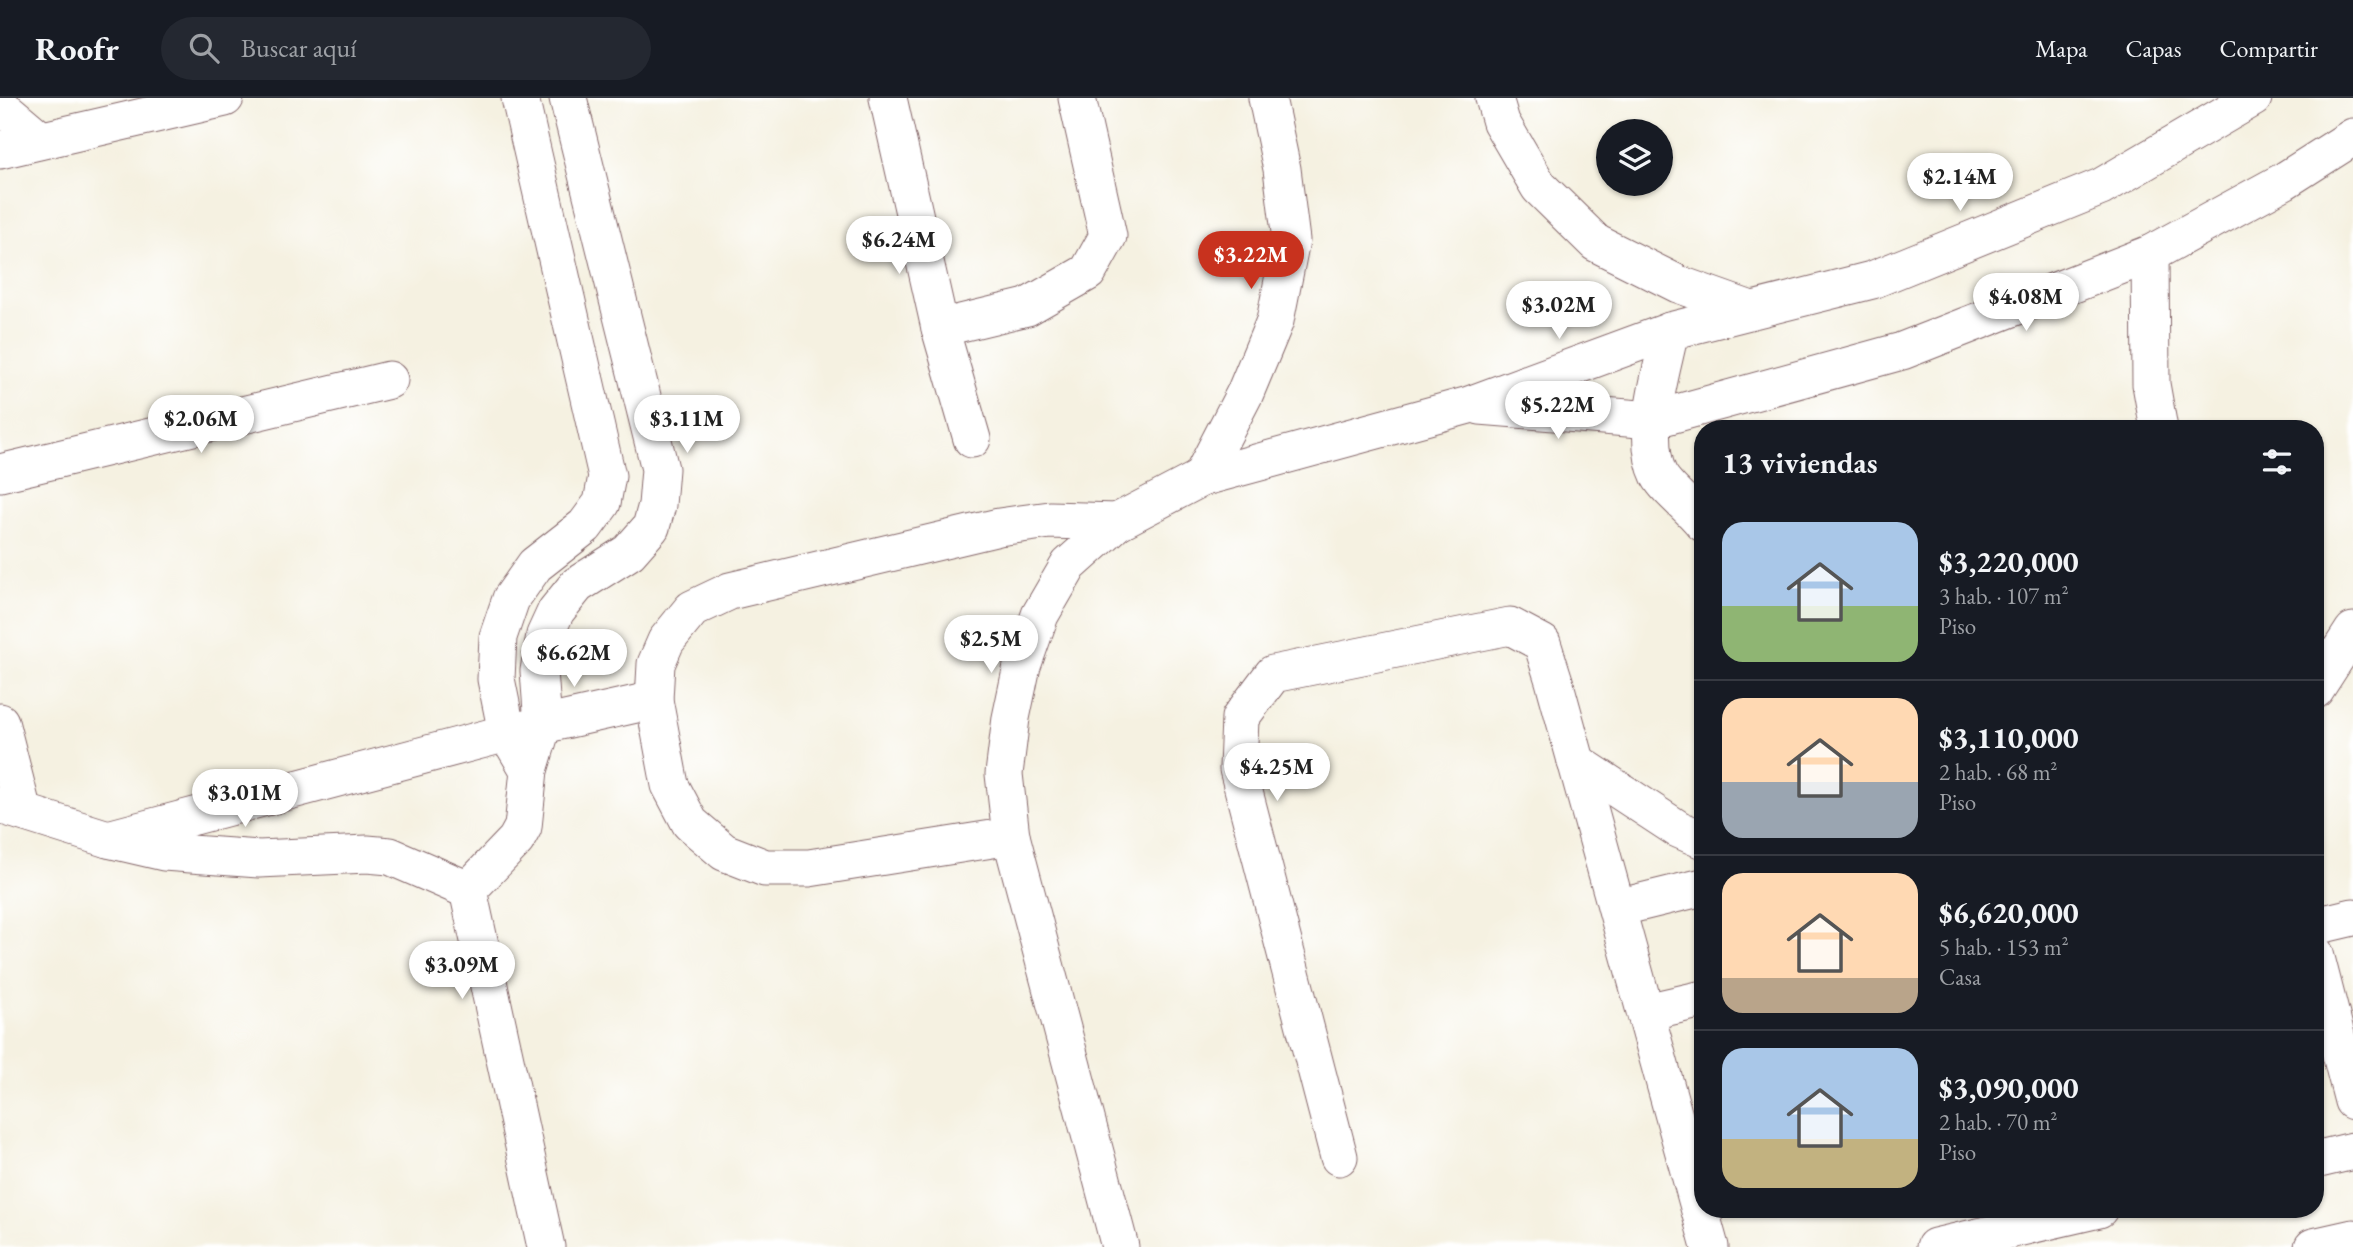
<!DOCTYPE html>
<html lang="es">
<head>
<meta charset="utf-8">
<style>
	body { margin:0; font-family:"EB Garamond",serif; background:#242831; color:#f1f3f6; height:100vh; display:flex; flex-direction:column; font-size:26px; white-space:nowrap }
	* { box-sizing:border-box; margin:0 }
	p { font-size:23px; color:#9ea1a6 }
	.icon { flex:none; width:38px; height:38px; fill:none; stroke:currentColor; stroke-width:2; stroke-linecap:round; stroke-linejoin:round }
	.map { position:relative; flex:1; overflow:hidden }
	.side { position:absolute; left:1694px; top:322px; width:630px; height:798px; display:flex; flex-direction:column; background:#171b24; border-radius:28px; box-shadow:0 2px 5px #0004 }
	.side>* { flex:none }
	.buttons { position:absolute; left:1596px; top:21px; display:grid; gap:14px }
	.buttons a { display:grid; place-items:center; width:77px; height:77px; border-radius:50%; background:#171b24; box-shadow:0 2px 5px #0004; font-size:35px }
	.price { position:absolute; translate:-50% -60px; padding:0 16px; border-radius:24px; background:#fff; color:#222; font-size:23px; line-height:46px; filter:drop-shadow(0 2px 4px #0008) }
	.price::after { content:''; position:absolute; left:50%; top:42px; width:21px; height:16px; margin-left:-10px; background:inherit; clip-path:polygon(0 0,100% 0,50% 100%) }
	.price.current { background:#c8321e; color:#fff }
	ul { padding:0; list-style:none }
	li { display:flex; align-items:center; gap:21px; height:175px; padding:0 28px }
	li+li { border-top:2px solid #363941 }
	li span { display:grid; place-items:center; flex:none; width:196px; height:140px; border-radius:21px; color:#555 }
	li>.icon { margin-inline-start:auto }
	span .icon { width:84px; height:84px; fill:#fffc; stroke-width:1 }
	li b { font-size:30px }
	h2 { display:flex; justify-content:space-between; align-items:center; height:84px; padding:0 28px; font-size:30px }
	header { display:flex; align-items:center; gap:42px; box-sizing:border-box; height:98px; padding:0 35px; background:#171b24; border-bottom:2px solid #363941 }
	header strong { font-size:33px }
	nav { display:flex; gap:38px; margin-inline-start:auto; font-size:24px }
	.search { width:490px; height:63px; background:#242831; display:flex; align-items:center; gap:18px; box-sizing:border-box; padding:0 24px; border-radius:38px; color:#9ea1a6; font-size:26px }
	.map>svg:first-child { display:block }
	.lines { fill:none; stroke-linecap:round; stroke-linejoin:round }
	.street-casing { stroke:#86686b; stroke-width:39 }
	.street { stroke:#fff; stroke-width:37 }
</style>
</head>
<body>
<header>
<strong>Roofr</strong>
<div class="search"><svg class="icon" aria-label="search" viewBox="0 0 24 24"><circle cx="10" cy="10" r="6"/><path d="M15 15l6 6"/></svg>Buscar aquí</div>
<nav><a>Mapa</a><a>Capas</a><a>Compartir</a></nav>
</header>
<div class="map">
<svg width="2353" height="1149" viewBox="0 0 2353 1149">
	<rect width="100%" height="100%" fill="#fff"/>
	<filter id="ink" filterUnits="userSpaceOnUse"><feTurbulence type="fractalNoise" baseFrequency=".0143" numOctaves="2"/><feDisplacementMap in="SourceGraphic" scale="14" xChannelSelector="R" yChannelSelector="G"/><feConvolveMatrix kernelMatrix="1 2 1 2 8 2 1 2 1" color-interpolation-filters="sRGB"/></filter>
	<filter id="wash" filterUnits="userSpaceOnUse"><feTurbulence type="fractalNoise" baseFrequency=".00686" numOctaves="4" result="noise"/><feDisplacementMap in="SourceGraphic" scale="28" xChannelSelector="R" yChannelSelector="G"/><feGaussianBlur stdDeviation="1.57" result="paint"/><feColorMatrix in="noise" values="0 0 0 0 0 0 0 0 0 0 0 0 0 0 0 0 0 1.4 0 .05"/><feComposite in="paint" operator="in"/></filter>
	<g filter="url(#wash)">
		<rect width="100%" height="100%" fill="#f5f1e1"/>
	</g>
	<g filter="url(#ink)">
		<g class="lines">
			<!-- street casing -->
			<g class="street-casing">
				<g id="street">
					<path d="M520,0L607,378L602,405L585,428L535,467L511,501L498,539L496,581L507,635L529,672"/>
					<path d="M888,0L940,230L972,341"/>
					<path d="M1494,0L1501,24L1539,89L1596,145L1678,186L1751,212"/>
					<path d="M0,13L8,14L41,42"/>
					<path d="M0,52L225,0"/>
					<path d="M2150,156L2151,286L2159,331"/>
					<path d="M940,230L1027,209L1088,174L1108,138L1077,0"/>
					<path d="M1670,233C1662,274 1640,338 1659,377C1667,392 1692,410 1703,425"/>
					<path d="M1480,308L1652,322L1902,253L2150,156L2284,83L2353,39"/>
					<path d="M0,375L389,282"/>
					<path d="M1201,380L1245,295L1275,223L1291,142L1282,71L1267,0"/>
					<path d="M2315,592L2353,533"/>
					<path d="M0,624L23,714"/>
					<path d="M1576,664L1678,731L1703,742"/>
					<path d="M0,707L108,741L164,754L259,761L367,756L390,758L468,792"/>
					<path d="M1011,738L809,770H765L724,754L690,725L670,687L654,602L656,566L666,543L692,511L730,493L999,429L1050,422L1117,424"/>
					<path d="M108,741L507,635L654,602"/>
					<path d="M1617,810L1703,789"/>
					<path d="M2315,828L2353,819"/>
					<path d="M2315,856L2353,1003"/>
					<path d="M1646,914L1703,901"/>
					<path d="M1339,1059L1238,671L1240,620L1273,576L1510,528L1542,545L1554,583L1710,1149"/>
					<path d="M2315,1062L2353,1053"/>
					<path d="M546,1149L468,792L516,742L523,729L529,672L543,626L539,573L545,537L556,513L577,487L629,454L651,429L657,407L660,371L568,0"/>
					<path d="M1120,1149L1011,738L1004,676L1011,620L1022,568L1040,517L1069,467L1117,424L1201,380L1469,307L1670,233L1872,182L2101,89L2253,0"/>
					<path d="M1935,1149L2099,1111"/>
					<path d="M2313,1149L2353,1140"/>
				</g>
			</g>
			<!-- street -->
			<use href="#street" class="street"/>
		</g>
	</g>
</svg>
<div class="buttons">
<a><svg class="icon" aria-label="layers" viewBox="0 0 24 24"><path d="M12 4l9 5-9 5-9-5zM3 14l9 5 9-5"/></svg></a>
</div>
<b class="price" style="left:1960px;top:115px">$2.14M</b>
<b class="price" style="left:899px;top:178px">$6.24M</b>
<b class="price current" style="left:1251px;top:193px">$3.22M</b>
<b class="price" style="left:2026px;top:235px">$4.08M</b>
<b class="price" style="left:1559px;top:243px">$3.02M</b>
<b class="price" style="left:1558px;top:343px">$5.22M</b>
<b class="price" style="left:201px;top:357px">$2.06M</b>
<b class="price" style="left:687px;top:357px">$3.11M</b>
<b class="price" style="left:991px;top:577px">$2.5M</b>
<b class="price" style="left:574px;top:591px">$6.62M</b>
<b class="price" style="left:1277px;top:705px">$4.25M</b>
<b class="price" style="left:245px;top:731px">$3.01M</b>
<b class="price" style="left:462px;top:903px">$3.09M</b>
<section class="side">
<h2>13 viviendas<svg class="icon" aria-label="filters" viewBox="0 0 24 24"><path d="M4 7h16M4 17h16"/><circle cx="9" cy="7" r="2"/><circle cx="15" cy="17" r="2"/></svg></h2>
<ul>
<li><span style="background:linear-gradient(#a9c7e8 60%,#8fb573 0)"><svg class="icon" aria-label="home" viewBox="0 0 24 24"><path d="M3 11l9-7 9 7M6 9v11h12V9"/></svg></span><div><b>$3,220,000</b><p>3 hab. · 107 m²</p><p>Piso</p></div></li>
<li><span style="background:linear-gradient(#ffd9b3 60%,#9aa5b1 0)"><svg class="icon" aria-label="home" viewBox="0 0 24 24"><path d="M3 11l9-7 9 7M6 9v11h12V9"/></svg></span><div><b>$3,110,000</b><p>2 hab. · 68 m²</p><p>Piso</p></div></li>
<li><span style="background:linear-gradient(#ffd9b3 75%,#b9a48a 0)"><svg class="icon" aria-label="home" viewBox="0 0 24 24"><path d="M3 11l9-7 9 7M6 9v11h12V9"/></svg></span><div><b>$6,620,000</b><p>5 hab. · 153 m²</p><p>Casa</p></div></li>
<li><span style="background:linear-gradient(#a9c7e8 65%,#c2b280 0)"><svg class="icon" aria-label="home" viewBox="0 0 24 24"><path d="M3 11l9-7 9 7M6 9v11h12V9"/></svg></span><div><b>$3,090,000</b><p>2 hab. · 70 m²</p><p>Piso</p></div></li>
</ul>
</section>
</div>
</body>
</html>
